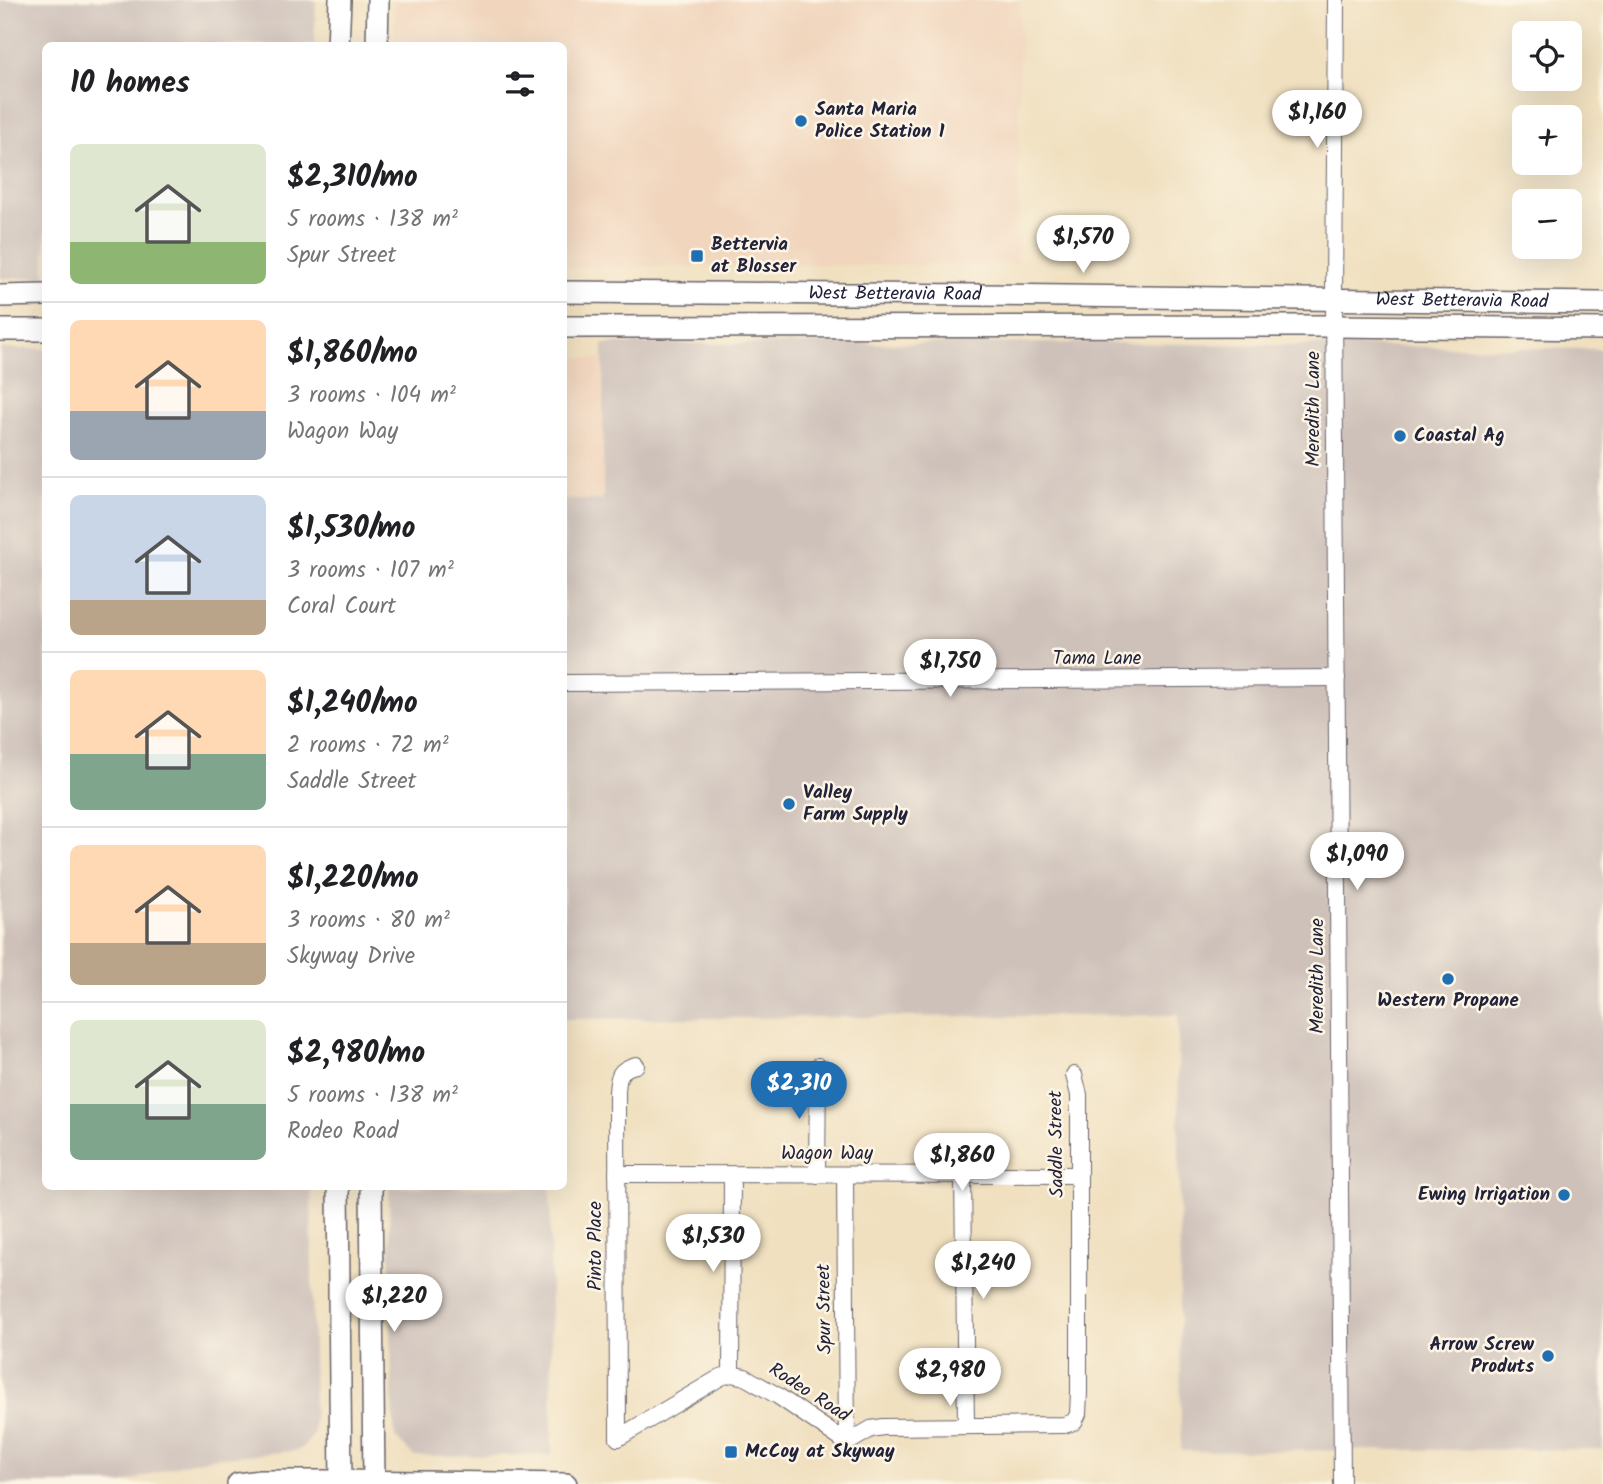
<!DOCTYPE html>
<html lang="en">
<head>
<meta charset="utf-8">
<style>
	body { margin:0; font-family:Kalam,sans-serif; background:#f2f2f2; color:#202124; height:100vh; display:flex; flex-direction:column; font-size:26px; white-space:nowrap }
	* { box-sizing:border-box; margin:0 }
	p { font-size:23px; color:#757577 }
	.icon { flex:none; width:38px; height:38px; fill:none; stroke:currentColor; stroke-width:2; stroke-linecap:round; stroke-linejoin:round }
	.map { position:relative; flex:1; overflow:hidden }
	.panel { position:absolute; left:42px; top:42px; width:525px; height:1148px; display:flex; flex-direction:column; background:#fff; border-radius:10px; box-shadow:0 7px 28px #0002 }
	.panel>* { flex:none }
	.buttons { position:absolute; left:1512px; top:21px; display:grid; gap:14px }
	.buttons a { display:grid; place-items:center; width:70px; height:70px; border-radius:10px; background:#fff; box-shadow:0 7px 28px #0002; font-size:35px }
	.price { position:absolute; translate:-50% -60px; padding:0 16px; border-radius:24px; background:#fff; color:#222; font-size:23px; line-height:46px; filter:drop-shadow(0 2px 4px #0008) }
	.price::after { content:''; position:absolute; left:50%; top:42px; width:21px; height:16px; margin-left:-10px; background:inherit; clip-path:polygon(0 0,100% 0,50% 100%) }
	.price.on { background:#1f6fb2; color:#fff }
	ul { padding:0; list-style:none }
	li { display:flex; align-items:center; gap:21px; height:175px; padding:0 28px }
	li+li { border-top:2px solid #e0e0e0 }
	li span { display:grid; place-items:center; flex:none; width:196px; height:140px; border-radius:10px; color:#555 }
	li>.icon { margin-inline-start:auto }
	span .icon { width:84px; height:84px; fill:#fffc; stroke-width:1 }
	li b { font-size:30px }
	h2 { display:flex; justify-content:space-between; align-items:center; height:84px; padding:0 28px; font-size:30px }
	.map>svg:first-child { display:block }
	.built { fill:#f1d5bd }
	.industrial { fill:#cec1ba }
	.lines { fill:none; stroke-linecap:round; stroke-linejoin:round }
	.street-casing { stroke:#6a646a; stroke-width:18 }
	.secondary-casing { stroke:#6a646a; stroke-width:24 }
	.street { stroke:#fff; stroke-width:16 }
	.secondary { stroke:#fff; stroke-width:21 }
	.poi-dot { fill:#1f6fb2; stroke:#fcf5e5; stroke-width:2.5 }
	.labels { text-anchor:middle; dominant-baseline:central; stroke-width:5; stroke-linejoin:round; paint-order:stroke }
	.poi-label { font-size:19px; font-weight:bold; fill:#22223b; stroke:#fcf5e5; text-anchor:start }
	.street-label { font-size:19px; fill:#22223b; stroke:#fcf5e5 }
</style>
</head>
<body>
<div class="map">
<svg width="1603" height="1484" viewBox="0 0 1603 1484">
	<rect width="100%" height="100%" fill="#fcf5e5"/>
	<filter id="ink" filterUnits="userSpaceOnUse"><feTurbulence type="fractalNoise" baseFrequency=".0143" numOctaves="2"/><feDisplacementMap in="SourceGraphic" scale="14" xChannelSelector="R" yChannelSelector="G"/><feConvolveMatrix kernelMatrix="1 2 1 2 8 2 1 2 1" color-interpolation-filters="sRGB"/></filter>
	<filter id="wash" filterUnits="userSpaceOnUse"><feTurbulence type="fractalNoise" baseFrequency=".00686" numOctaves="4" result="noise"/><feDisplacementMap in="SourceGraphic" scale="28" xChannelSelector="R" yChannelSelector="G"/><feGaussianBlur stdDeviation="1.57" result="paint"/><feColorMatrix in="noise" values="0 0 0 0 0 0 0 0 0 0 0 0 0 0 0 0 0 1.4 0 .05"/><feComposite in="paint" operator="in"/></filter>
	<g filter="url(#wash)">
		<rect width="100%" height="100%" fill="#f0e0c0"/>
		<!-- built -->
		<g class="built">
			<path d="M395,0H1020L1018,264L564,267V46L394,45Z"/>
			<path d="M564,358H602L603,500H564Z"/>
		</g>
		<!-- industrial -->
		<g class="industrial">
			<path d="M0,0H316L314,45L46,46L45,278H0Z"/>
			<path d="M1111,343L1603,349V1449L1181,1451L1178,1015L564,1019V500H603V344Z"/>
			<path d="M0,349H45L46,1186L311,1187L314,1431L312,1437L302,1448L294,1451L212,1458L182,1464L122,1484H0Z"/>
			<path d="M389,1187H550L552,1455L414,1456L395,1437L392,1393Z"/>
		</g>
	</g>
	<g filter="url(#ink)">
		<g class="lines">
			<!-- street casing -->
			<g class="street-casing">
				<g id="street">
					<path d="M1336,0L1334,299L1342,1484"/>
					<path d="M564,683L1337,678"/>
					<path d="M617,1174L1079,1175"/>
					<path d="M817,1175L818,1066"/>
					<path d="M845,1175L847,1443"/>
					<path d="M963,1175L966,1426"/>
					<path d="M731,1374L732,1175"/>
					<path d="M618,1438L617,1092C618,1076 619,1069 636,1065"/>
					<path d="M618,1438L721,1377L731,1374L745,1377L778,1396L847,1443"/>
					<path d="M847,1443L871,1429L883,1427L1064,1425L1074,1422L1078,1414L1079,1392V1095L1074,1075"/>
				</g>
			</g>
			<!-- secondary casing -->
			<g class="secondary-casing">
				<g id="secondary">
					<path d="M338,46L340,0"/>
					<path d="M377,46L378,0"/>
					<path id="s1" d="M564,292L980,295L1603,303"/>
					<path d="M0,296L46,295"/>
					<path d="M564,327L1334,326L1603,329"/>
					<path d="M0,330H46"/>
					<path d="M338,1186L341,1484"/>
					<path d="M371,1186L374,1484"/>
					<path d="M238,1484L260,1481H341L566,1484"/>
				</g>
			</g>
			<!-- street -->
			<use href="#street" class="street"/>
			<!-- secondary -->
			<use href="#secondary" class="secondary"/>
		</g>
	</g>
	<!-- markers -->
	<g class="poi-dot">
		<circle cx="801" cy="121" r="7"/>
		<rect x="690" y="249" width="14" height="14" rx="3.5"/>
		<circle cx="1400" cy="436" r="7"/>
		<circle cx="789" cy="804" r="7"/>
		<circle cx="1448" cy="979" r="7"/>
		<circle cx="1564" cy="1195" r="7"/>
		<circle cx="1548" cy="1356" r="7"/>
		<rect x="724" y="1445" width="14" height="14" rx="3.5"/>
	</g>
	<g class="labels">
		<!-- poi labels -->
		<g class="poi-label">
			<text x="815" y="110">Santa Maria<tspan x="815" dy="22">Police Station 1</tspan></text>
			<text x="711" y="245">Bettervia<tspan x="711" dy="22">at Blosser</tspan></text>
			<text x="1414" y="436">Coastal Ag</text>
			<text x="803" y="793">Valley<tspan x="803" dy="22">Farm Supply</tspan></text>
			<text x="1448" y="1001" text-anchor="middle">Western Propane</text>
			<text x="1550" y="1195" text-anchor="end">Ewing Irrigation</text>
			<text x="1534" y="1345" text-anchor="end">Arrow Screw<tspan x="1534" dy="22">Produts</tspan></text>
			<text x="745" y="1452">McCoy at Skyway</text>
		</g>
		<!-- street labels -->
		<g class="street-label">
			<text stroke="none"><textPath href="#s1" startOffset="331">West Betteravia Road</textPath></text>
			<text stroke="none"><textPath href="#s1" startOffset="898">West Betteravia Road</textPath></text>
			<text transform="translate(1314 409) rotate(-90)">Meredith Lane</text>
			<text x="1097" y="659">Tama Lane</text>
			<text transform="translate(1318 976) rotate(-90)">Meredith Lane</text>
			<text transform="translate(1057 1144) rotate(-91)">Saddle Street</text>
			<text x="827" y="1154">Wagon Way</text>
			<text transform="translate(596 1246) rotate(-90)">Pinto Place</text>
			<text transform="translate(825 1309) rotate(-91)">Spur Street</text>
			<text transform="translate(809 1393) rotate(33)">Rodeo Road</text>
		</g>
	</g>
</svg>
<div class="buttons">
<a><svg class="icon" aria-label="locate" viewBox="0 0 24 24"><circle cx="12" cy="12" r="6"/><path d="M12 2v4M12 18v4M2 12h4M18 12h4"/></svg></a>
<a>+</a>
<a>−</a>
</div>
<b class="price" style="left:1317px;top:150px">$1,160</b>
<b class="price" style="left:1083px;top:275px">$1,570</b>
<b class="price" style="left:950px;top:699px">$1,750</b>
<b class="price" style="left:1357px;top:892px">$1,090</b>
<b class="price on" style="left:799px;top:1121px">$2,310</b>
<b class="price" style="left:962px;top:1193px">$1,860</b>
<b class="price" style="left:713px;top:1274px">$1,530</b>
<b class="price" style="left:983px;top:1301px">$1,240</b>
<b class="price" style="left:394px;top:1334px">$1,220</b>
<b class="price" style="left:950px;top:1408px">$2,980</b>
<section class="panel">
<h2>10 homes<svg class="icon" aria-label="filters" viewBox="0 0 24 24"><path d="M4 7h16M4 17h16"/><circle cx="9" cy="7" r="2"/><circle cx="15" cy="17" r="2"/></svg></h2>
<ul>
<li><span style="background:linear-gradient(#dfe7d0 70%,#8fb573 0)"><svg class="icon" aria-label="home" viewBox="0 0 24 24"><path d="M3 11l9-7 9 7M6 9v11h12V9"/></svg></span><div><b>$2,310/mo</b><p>5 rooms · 138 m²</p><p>Spur Street</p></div></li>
<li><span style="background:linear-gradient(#ffd9b3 65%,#9aa5b1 0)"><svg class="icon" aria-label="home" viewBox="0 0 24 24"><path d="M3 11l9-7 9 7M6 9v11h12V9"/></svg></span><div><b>$1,860/mo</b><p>3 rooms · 104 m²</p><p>Wagon Way</p></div></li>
<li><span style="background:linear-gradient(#c9d6e8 75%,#b9a48a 0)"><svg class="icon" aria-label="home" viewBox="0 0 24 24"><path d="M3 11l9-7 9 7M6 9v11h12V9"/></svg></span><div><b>$1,530/mo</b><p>3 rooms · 107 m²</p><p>Coral Court</p></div></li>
<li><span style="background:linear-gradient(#ffd9b3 60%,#7fa58c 0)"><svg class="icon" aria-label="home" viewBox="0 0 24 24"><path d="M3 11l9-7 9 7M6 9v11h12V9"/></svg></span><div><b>$1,240/mo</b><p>2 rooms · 72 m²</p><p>Saddle Street</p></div></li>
<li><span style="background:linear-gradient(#ffd9b3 70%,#b9a48a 0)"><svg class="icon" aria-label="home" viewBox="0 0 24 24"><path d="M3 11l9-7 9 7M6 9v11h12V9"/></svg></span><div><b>$1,220/mo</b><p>3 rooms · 80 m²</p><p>Skyway Drive</p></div></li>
<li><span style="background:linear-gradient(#dfe7d0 60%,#7fa58c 0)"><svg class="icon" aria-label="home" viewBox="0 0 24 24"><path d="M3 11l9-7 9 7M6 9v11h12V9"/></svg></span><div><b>$2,980/mo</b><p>5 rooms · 138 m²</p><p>Rodeo Road</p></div></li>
</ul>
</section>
</div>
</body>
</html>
